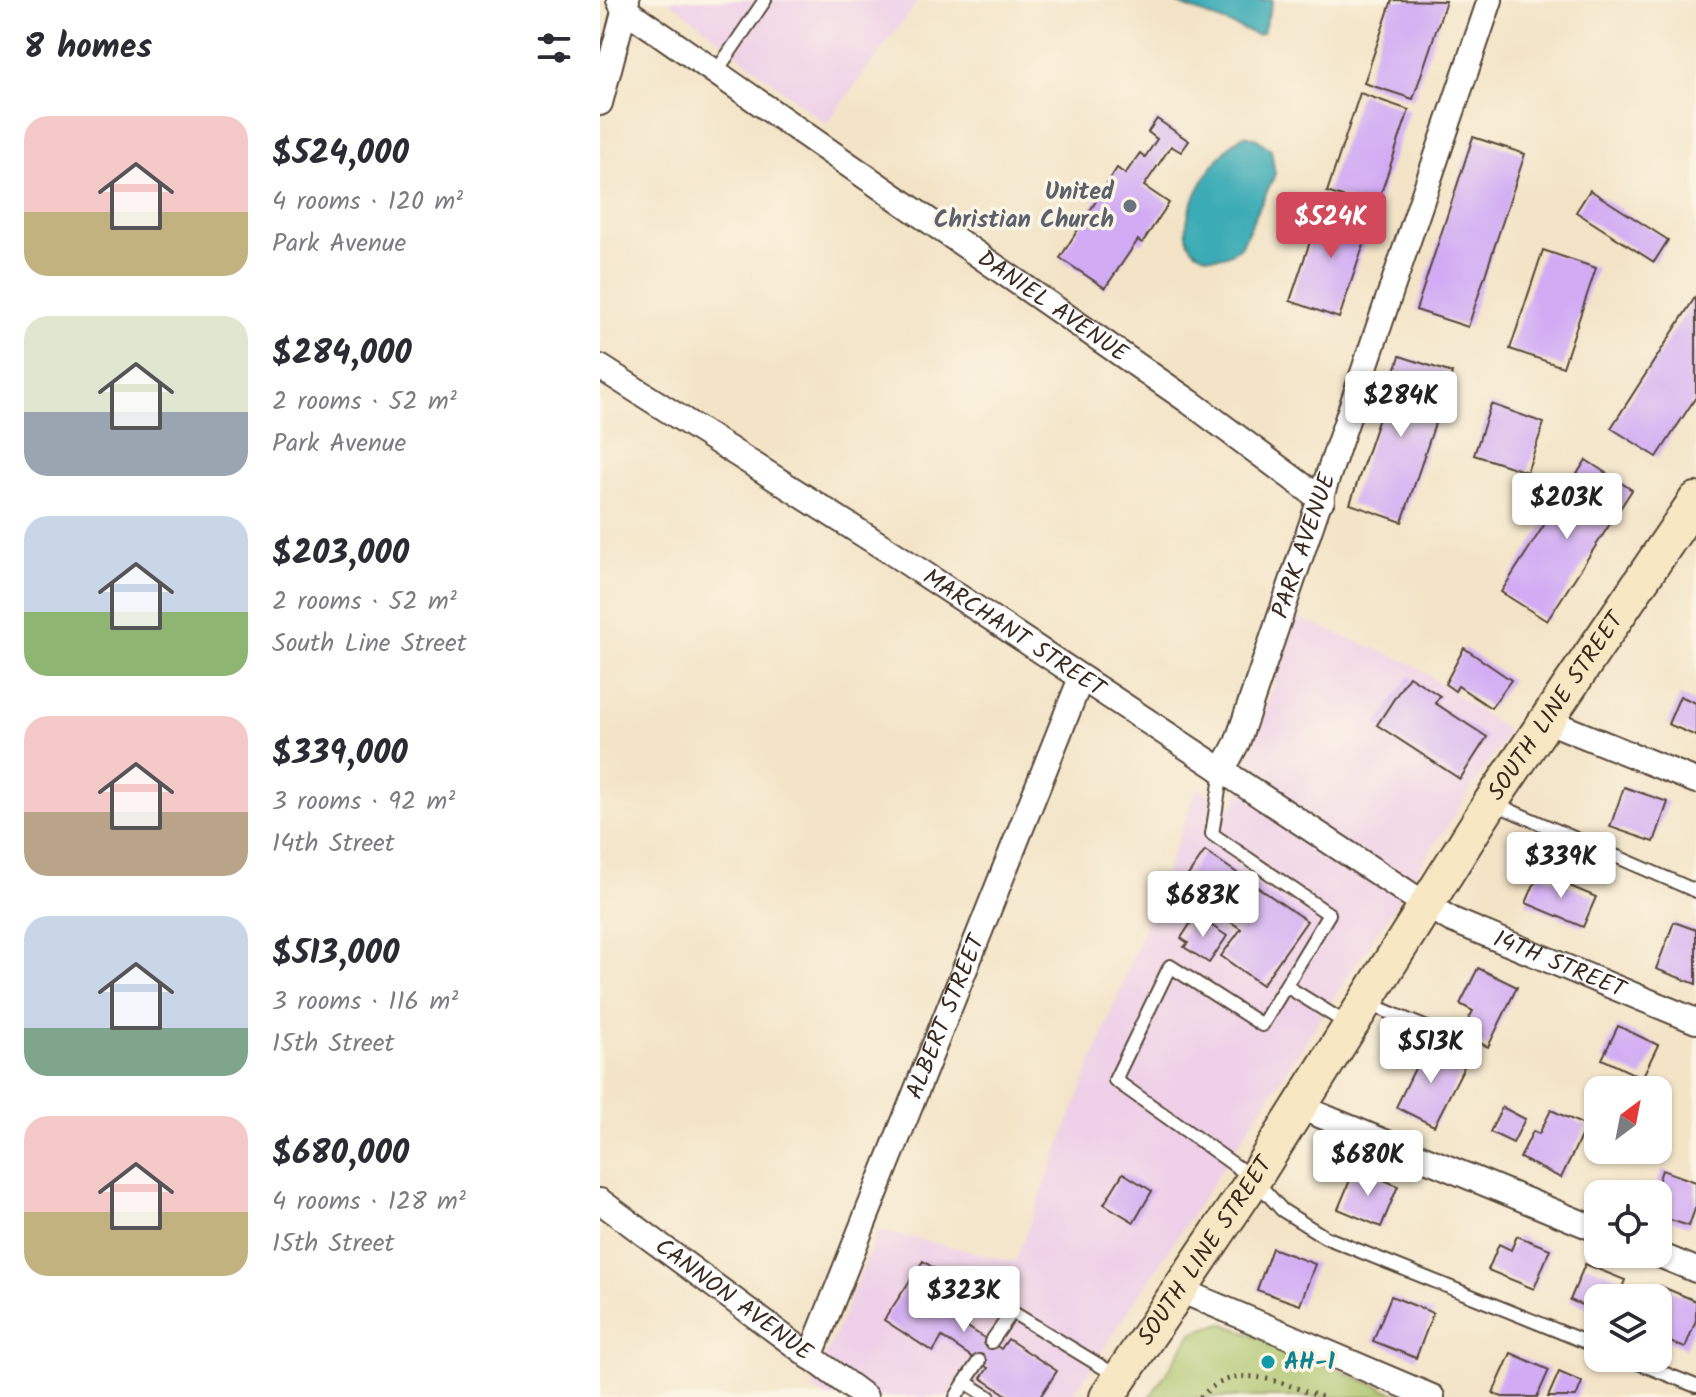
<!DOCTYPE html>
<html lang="en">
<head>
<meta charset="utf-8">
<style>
	body { margin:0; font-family:Kalam,sans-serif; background:#f2f2f3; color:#2b2b33; height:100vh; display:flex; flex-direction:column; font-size:30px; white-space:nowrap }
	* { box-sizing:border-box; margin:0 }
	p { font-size:26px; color:#7c7c81 }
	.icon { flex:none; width:44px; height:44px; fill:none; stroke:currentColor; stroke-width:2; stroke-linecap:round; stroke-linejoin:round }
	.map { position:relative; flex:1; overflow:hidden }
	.side { display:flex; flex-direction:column; background:#fff; width:600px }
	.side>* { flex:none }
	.needle { width:52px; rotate:32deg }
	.controls { position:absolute; left:984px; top:1076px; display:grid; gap:16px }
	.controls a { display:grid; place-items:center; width:88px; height:88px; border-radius:16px; background:#fff; box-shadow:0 2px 6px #0004; font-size:40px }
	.price { position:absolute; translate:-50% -68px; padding:0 18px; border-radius:8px; background:#fff; color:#222; font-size:26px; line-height:52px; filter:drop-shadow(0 2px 4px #0008) }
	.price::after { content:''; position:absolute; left:50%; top:48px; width:24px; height:18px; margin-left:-12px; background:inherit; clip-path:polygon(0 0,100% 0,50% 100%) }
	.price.selected { background:#d1495b; color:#fff }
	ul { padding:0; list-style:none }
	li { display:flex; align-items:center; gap:24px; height:200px; padding:0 24px }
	li span { display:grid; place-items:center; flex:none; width:224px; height:160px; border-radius:24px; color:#555 }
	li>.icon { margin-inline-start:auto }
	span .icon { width:96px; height:96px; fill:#fffc; stroke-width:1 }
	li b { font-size:34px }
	h2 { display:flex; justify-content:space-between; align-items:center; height:96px; padding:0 24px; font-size:34px }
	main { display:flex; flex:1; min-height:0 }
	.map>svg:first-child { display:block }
	.built { fill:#eed0e8 }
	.green { fill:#a9c268; stroke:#727643; stroke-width:2 }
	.water { fill:#3aabb5; stroke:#3a6a6a; stroke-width:2 }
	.building { fill:#d1acf4 }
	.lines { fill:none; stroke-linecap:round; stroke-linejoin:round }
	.lane-casing { stroke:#574637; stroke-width:16 }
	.street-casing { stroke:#574637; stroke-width:28 }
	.secondary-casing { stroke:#574637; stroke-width:38 }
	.path { stroke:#574637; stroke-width:5; stroke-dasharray:2 6; stroke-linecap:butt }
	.lane { stroke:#fff; stroke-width:12 }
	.street { stroke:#fff; stroke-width:24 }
	.secondary { stroke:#f7e8c3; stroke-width:34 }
	.worship-dot { fill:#6b7280; stroke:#fcf5e5; stroke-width:3 }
	.culture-dot { fill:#0f9aa8; stroke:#fcf5e5; stroke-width:3 }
	.labels { text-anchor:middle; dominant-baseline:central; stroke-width:7; stroke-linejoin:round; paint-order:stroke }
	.worship-label { font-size:24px; font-weight:bold; fill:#5b616d; stroke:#fcf5e5; text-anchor:end }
	.street-label { font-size:24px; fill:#3b2a1e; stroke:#fcf5e5 }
	.culture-label { font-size:24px; font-weight:bold; fill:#0d838f; stroke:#fcf5e5; text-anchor:start }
</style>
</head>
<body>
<main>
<section class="side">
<h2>8 homes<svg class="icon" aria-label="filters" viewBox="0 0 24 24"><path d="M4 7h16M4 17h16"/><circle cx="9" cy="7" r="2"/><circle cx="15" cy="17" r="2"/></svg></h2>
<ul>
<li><span style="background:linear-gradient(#f6c9c9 60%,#c2b280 0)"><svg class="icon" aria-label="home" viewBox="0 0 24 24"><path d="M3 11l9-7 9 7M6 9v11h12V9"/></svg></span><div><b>$524,000</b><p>4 rooms · 120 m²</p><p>Park Avenue</p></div></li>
<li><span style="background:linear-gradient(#dfe7d0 60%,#9aa5b1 0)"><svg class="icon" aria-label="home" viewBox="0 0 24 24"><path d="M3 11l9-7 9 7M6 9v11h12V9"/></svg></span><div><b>$284,000</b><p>2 rooms · 52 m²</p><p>Park Avenue</p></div></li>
<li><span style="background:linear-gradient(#c9d6e8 60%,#8fb573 0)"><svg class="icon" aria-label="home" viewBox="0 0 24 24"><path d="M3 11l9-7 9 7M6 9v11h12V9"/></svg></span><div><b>$203,000</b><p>2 rooms · 52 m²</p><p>South Line Street</p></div></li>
<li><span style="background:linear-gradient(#f6c9c9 60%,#b9a48a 0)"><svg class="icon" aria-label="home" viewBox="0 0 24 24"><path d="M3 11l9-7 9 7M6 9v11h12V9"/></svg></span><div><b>$339,000</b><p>3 rooms · 92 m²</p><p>14th Street</p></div></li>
<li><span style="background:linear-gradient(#c9d6e8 70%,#7fa58c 0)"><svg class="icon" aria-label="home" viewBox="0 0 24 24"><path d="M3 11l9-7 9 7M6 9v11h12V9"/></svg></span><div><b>$513,000</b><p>3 rooms · 116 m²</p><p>15th Street</p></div></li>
<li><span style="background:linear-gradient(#f6c9c9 60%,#c2b280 0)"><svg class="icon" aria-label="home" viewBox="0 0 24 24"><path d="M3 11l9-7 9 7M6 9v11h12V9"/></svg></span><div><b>$680,000</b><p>4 rooms · 128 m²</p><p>15th Street</p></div></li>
</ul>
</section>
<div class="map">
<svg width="1096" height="1397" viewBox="0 0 1096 1397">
	<rect width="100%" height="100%" fill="#fcf5e5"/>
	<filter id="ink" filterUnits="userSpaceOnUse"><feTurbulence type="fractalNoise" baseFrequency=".0125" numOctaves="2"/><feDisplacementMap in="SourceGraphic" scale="16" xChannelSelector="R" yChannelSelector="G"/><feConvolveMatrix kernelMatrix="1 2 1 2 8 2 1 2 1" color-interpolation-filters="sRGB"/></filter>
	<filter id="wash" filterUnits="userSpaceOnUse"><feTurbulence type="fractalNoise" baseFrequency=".006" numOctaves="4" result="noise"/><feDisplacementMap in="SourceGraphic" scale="32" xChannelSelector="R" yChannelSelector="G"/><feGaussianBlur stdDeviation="1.8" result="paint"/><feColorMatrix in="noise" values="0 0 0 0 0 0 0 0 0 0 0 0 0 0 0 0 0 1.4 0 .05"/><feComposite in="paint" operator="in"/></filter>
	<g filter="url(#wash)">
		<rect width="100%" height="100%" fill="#f3e4c7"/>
		<!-- built -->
		<g class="built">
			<path d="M69,0H319L226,124Z"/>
			<path d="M696,617L813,664L909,732L472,1397H226L212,1389L279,1230L415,1262L598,787L634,807Z"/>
		</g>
		<!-- green -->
		<path class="green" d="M622,1323L805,1397H550L593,1332Z"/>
		<!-- water -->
		<g class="water">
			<path d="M568,0H673L663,32L657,35Z"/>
			<path d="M645,135L657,139L671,150L675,174L641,247C630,255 619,260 606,256C555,241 617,147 645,135Z"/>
		</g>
		<g id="blocks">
			<!-- building -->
			<g class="building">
				<path d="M792,0L846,1L813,99L764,83Z"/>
				<path d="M760,93L809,110L776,208L727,192Z"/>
				<path d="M557,119L589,141L581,152L571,146L544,186L569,203L542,243L538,240L505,288L460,258L517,168L525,174L540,153L545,157L557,139L548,132Z"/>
				<path d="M873,137L925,154L868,327L816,310Z"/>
				<path d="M990,190L1068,240L1054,262L976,212Z"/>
				<path d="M723,203L772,220L739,318L690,301Z"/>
				<path d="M943,250L996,268L963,367L910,349Z"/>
				<path d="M1096,296V397L1057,457L1011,428Z"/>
				<path d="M800,356L852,373L802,522L750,504Z"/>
				<path d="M891,404L944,423L927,472L874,455Z"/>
				<path d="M986,460L1032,490L947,621L901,592Z"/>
				<path d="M864,648L911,680L891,708L858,686L855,691L845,684Z"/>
				<path d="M809,676L840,696L835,703L887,737L860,779L777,725Z"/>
				<path d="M1080,696L1096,703V736L1068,724Z"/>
				<path d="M1024,787L1068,802L1054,842L1010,827Z"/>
				<path d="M605,851L707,921L662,985L621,956L641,929L580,887Z"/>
				<path d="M939,873L996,897L983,927L926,903Z"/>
				<path d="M596,915L627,936L609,963L584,947L588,943L581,938Z"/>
				<path d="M1074,922L1096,930V984L1056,969Z"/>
				<path d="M878,968L917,987L888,1047L861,1034L873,1011L860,1004Z"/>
				<path d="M1018,1026L1058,1045L1042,1078L1002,1059Z"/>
				<path d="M827,1044L866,1063L834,1126L796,1107Z"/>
				<path d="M902,1107L925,1119L913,1143L890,1132Z"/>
				<path d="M951,1110L986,1126L961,1178L920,1158L933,1131L939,1134Z"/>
				<path d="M755,1168L798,1186L781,1227L738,1209Z"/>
				<path d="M1062,1170L1096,1182V1206L1089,1226L1058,1216V1194H1054Z"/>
				<path d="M523,1173L552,1191L534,1222L504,1204Z"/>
				<path d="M917,1236L950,1249L934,1289L888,1270L899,1244L911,1250Z"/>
				<path d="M672,1248L715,1264L700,1305L657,1290Z"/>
				<path d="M323,1261L371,1293L354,1318L401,1349L408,1339L457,1371L440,1397H410L381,1378L388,1368L342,1337L333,1352L284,1320Z"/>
				<path d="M985,1264L1025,1280L1018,1298H998V1312L970,1300Z"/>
				<path d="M1060,1286L1096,1301V1320L1085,1348L1058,1337V1298H1055Z"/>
				<path d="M791,1296L833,1313L816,1358L773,1341Z"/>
				<path d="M911,1353L949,1370L937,1397H902L893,1393Z"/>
				<path d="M959,1372L982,1382L976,1397H948Z"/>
			</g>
		</g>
	</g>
	<g filter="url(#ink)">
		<use href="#blocks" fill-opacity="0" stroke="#574637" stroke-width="2"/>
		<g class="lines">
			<!-- lane casing -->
			<g class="lane-casing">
				<g id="lane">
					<path d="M116,72L165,0"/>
					<path d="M622,771L612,834L729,914L662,1025L570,966L515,1080L654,1179L682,1210L725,1237L998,1347"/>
					<path d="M893,803L1096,891"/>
					<path d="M686,986L749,1025"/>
					<path d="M769,1004L856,1040"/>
					<path d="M391,1342L412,1312L517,1376"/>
					<path d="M1026,1358L1096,1386"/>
					<path d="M365,1382L379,1361"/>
					<path d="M356,1397L365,1382L389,1397"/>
				</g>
			</g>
			<!-- street casing -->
			<g class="street-casing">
				<g id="street">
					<path id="s1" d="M19,0L23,8L590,402L722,500"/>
					<path d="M0,103L27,0"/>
					<path id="s2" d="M0,367L291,552L826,905L852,920L1096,1021"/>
					<path d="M948,721L1096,781"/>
					<path id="s3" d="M622,771L637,743L890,0"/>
					<path d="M700,1107L998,1230"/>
					<path id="s4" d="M0,1201L265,1397"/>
					<path d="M1057,1254L1096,1270"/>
					<path d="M580,1290L832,1397"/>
					<path id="s5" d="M210,1357L481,678"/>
				</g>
			</g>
			<!-- secondary casing -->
			<g class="secondary-casing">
				<g id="secondary">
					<path id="s6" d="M507,1397L654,1179L891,802L1096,500"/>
				</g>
			</g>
			<!-- path -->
			<path class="path" d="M600,1397C639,1359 678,1383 722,1397"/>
			<!-- lane -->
			<use href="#lane" class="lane"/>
			<!-- street -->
			<use href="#street" class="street"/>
			<!-- secondary -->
			<use href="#secondary" class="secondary"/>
		</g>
	</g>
	<!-- markers -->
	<circle class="worship-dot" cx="530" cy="206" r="8"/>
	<circle class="culture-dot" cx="668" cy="1362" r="8"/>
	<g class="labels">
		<!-- worship labels -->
		<g class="worship-label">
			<text x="514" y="192">United<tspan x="514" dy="28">Christian Church</tspan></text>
		</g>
		<!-- street labels -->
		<g class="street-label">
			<text stroke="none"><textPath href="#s1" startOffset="532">DANIEL AVENUE</textPath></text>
			<text stroke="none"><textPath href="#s3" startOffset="240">PARK AVENUE</textPath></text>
			<text stroke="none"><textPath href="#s2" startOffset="492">MARCHANT STREET</textPath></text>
			<text stroke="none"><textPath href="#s6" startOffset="824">SOUTH LINE STREET</textPath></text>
			<text stroke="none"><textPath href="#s2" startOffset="1132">14TH STREET</textPath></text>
			<text stroke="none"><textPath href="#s5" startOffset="366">ALBERT STREET</textPath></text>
			<text stroke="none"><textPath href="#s6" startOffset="176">SOUTH LINE STREET</textPath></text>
			<text stroke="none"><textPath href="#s4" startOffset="166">CANNON AVENUE</textPath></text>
		</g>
		<!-- culture labels -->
		<g class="culture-label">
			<text x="684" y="1362">AH-1</text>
		</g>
	</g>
</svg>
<div class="controls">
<a><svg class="needle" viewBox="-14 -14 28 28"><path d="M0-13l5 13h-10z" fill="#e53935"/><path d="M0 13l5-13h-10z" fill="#7c7c81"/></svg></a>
<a><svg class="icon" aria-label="locate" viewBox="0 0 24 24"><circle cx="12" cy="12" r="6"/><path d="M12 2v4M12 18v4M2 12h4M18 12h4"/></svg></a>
<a><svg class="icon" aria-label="layers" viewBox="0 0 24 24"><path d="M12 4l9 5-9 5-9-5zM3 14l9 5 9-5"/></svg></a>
</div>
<b class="price selected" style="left:731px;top:260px">$524K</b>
<b class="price" style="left:801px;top:439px">$284K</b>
<b class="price" style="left:967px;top:541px">$203K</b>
<b class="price" style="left:961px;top:900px">$339K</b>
<b class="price" style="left:603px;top:939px">$683K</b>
<b class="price" style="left:831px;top:1085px">$513K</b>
<b class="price" style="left:768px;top:1198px">$680K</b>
<b class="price" style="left:364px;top:1334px">$323K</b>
</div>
</main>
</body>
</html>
